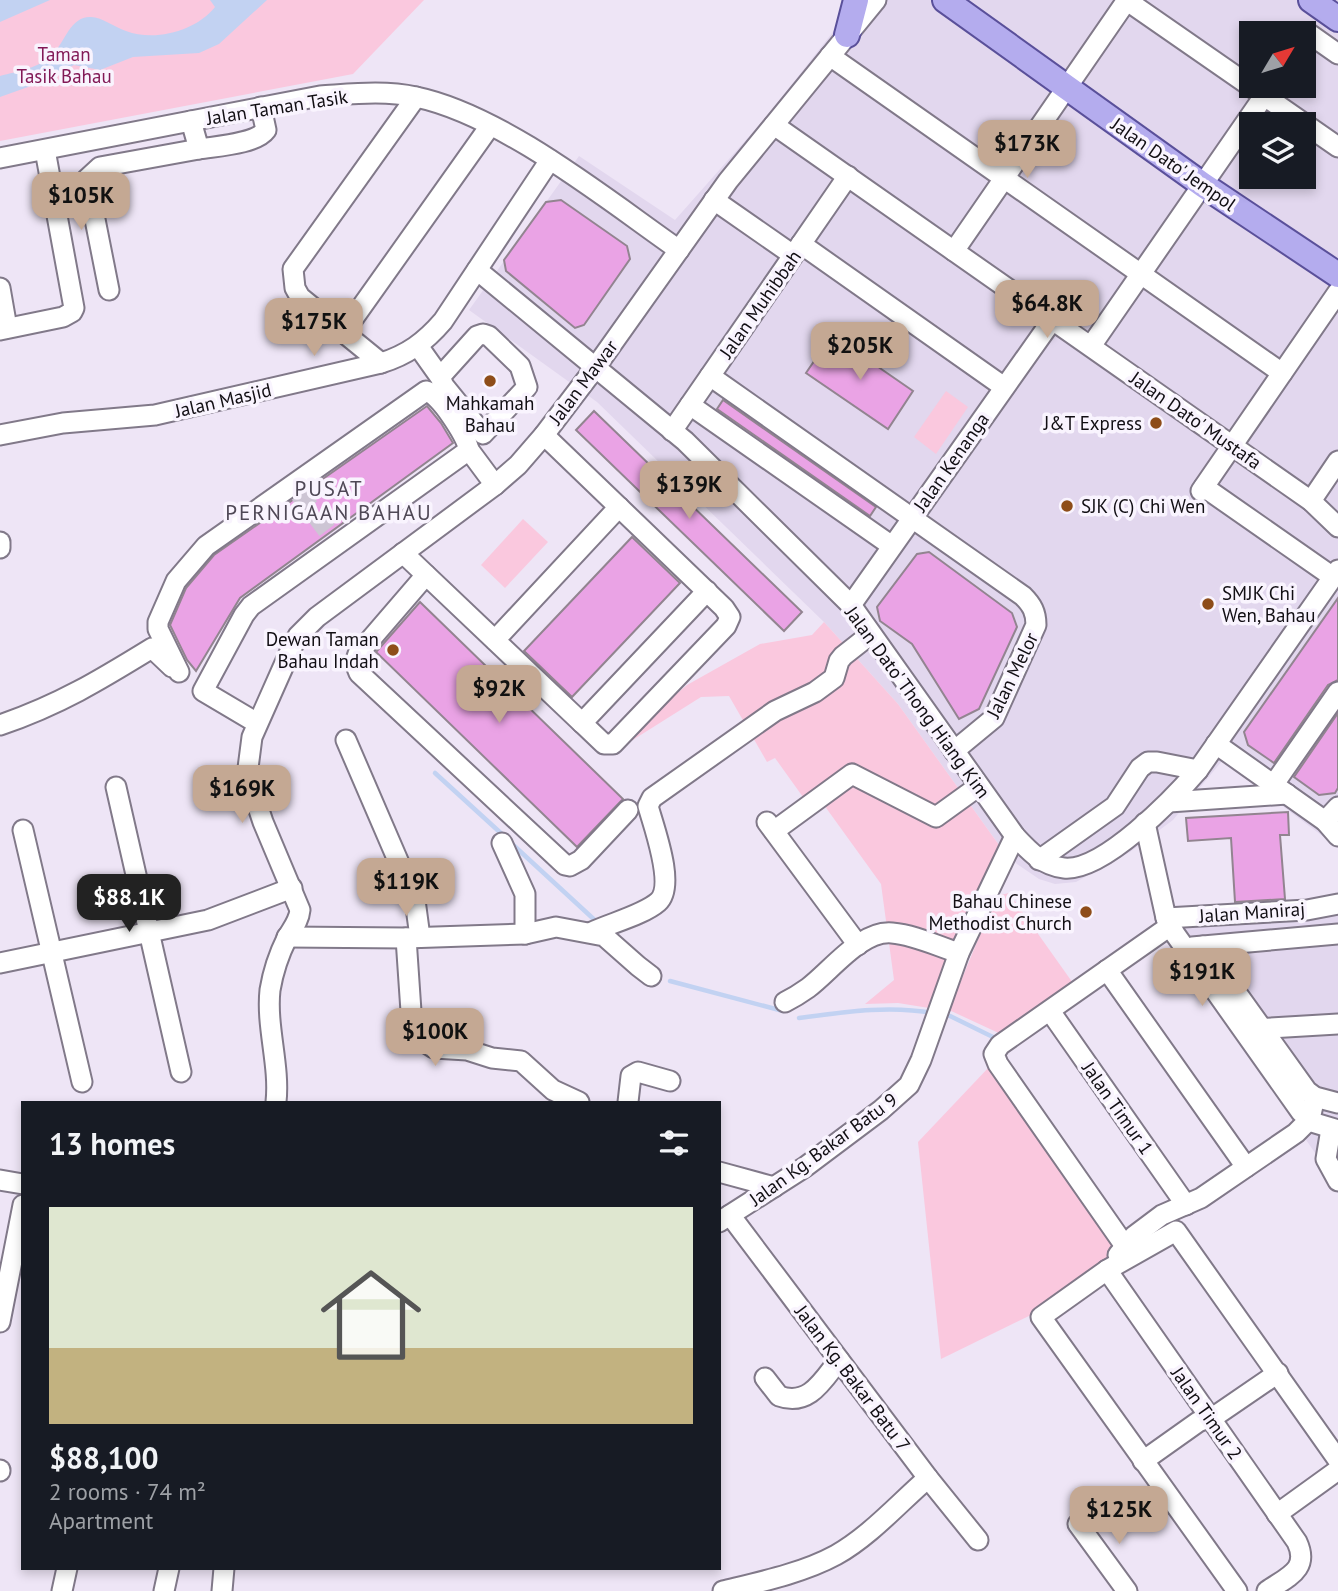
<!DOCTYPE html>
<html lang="en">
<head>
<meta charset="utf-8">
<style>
	body { margin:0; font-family:"PT Sans",sans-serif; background:#20242c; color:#f1f3f6; height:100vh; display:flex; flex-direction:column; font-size:26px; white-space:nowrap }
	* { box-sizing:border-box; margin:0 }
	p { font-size:23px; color:#9ea1a6 }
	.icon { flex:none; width:38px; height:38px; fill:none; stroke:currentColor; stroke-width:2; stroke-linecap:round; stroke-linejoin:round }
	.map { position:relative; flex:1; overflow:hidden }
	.panel { position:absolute; left:21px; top:1101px; width:700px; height:469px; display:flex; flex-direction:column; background:#171b24; border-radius:0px; box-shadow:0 4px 10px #0003 }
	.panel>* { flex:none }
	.needle { width:46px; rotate:52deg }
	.controls { position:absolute; left:1239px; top:21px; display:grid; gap:14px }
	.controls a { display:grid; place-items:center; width:77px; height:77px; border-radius:0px; background:#171b24; box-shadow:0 4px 10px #0003; font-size:35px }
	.price { position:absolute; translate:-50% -60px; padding:0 16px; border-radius:14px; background:#c4a893; color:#111; font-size:23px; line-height:46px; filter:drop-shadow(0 2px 4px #0008) }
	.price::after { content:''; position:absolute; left:50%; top:42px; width:21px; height:16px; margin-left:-10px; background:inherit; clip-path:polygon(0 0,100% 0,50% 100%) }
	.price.selected { background:#222; color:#fff }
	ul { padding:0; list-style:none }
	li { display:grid; align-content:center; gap:14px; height:371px; padding:0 28px }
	li span { display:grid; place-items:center; height:217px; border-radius:0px; color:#555 }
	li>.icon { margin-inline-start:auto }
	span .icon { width:126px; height:126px; fill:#fffc; stroke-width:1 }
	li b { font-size:30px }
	h2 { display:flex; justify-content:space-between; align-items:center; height:84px; padding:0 28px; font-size:30px }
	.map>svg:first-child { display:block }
	.built { fill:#e2d7ee; fill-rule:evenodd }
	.green { fill:#fac8de }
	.water { fill:#c2d2f2 }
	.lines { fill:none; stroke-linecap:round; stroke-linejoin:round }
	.stream { stroke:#c2d2f2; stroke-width:4.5 }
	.building { fill:#eaa3e5; stroke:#928490; stroke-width:2 }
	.minor-tunnel { stroke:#cdc5d4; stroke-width:19; stroke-dasharray:19 10; stroke-linecap:butt }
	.minor-casing { stroke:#817989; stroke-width:23 }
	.major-casing { stroke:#5a509a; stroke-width:28 }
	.minor { stroke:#fff; stroke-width:19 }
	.major { stroke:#b4acee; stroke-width:24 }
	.poi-dot { fill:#8e4d19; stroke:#f9f4fe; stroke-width:2.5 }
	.labels { text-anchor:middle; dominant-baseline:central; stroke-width:7; stroke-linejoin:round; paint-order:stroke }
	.park-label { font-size:19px; fill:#821956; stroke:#f9f4fe }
	.street-label { font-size:19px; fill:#110e13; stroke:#f9f4fe }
	.poi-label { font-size:19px; fill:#110e13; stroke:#f9f4fe; text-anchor:end }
	.neighbourhood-label { font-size:21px; letter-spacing:2px; fill:#4f4856; stroke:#f9f4fe }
</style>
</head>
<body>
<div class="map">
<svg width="1338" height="1591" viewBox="0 0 1338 1591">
	<rect width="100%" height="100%" fill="#eee5f6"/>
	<!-- built -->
	<g class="built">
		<path d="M858,0H1338V835L1332,843L1222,761L1173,820L1130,852L1076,882L1055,884L1039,879L1017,864L999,845L898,704L824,622L597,402L469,310L579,156L675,220L767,116ZM1251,33H1304V86H1251ZM1251,124H1304V177H1251Z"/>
		<path d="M1338,911V1186L1304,1137V1104L1177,921Z"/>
	</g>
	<!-- green -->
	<g class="green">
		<path d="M0,0H424L353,74L0,141Z"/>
		<path d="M946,391L968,407L936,454L914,437Z"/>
		<path d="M523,519L548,542L505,588L481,565Z"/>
		<path d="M824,622L898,704L999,845L929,1008L898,1003L865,1004L894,980L881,884L824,805L813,811L775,758L767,762L729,696L701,697L620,748L654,713L687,685L760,644L812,635Z"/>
		<path d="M1009,893L1075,986L1003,1035L949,1010L996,896Z"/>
		<path d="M990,1066L1115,1245L1102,1264L1031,1315L941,1359L918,1142Z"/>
	</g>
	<!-- water -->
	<g class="water">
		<path d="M0,0H50L0,22Z"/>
		<path d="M210,0H267L219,44L199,53L133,57L100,70L74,65L42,82L0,97V76C18,71 41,68 54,53C65,41 71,16 91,17C102,17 116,28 126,31C155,42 196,31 215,7Z"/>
	</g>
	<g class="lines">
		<!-- stream -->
		<g class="stream">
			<path d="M435,773L504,836"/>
			<path d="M510,842L599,924"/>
			<path d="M670,981L783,1011"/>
			<path d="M941,1015L950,1016L997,1039"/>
			<path d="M799,1018C844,1012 888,1005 933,1013"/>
		</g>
	</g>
	<!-- building -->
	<g class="building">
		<path d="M561,200L627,246L630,259L584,325L575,328L506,271L504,260L546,202Z"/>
		<path d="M832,335L913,391L888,429L806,373Z"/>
		<path d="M723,400L876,507L870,516L717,409Z"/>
		<path d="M427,406L441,423L453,443L240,598L196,671L187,660L170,625L186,588L214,555Z"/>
		<path d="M594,411L802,612L784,631L576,430Z"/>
		<path d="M632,537L680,583L572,697L524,651Z"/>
		<path d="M929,552L1012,613L1017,627L979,709L959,719L912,644L880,621L877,607L917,554Z"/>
		<path d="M1338,598V680L1328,685L1274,763L1248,745L1244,732Z"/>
		<path d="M420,602L623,799L577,847L376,652Z"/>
		<path d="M1338,713V788L1335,793L1319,795L1294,777Z"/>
		<path d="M1288,812L1289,835H1280L1285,899L1235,902L1231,838L1188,841L1186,818Z"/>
	</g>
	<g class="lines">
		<!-- minor-tunnel -->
		<path class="minor-tunnel" d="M298,492L329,533"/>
		<!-- minor casing -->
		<g class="minor-casing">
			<g id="minor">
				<path d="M1126,0L1338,147"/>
				<path d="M1308,33L1338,54"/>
				<path d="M830,56L1282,373"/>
				<path d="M191,121L199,149C217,146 256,144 266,130L261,107"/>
				<path d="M774,125L1311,501L1338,527"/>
				<path d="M0,158L320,96C352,94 384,90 416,97C502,115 606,199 679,250"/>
				<path d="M714,200L793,255"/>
				<path d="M801,244L1004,387"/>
				<path d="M954,251L1127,0"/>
				<path d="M477,270L685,441L851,605L1015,836C1029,851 1043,866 1064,868C1103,872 1174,798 1198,770L1338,570"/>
				<path d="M0,288L7,328"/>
				<path d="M109,290L87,179L100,167L199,149"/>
				<path d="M0,330L63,317L72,312L74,308L45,150"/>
				<path d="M343,333L490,126"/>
				<path d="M418,346L440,377L444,386L483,434L527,387L520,366L489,336L483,334L477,336L440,377"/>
				<path d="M1091,346L1271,86"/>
				<path d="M381,363L300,297L295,288L293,269L416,97"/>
				<path d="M710,376L1023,596C1032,605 1036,612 1036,625L994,718L954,751"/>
				<path d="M690,405L892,546"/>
				<path d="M672,431L848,176"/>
				<path d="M0,435L63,423L155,415L381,363C407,355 425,342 443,321L550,160"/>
				<path d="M544,435L724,608L730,617L726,626L613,744H604L582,723"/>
				<path d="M1204,487L1333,577"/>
				<path d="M1201,491L1338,292"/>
				<path d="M1311,501L1338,461"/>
				<path d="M0,542V548"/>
				<path d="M403,553L582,723L707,591"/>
				<path d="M426,575L358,654L355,663L359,673L565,865L570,866L581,860L628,810"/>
				<path d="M851,605L1053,319"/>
				<path d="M495,640L619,507"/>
				<path d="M179,672L158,629V622L176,581L206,546L426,391C439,393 466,436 469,450"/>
				<path d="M257,723L203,691L244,615L251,606L469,450L495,485"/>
				<path d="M0,725C59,705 100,680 152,648L172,667"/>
				<path d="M346,740L415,900L420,937"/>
				<path d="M1216,744L1325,821L1338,836"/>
				<path d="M1274,784L1338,692"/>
				<path d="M116,787L181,1072"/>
				<path d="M1169,802L1287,794"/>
				<path d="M1325,821L1338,807"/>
				<path d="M767,822L858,945"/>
				<path d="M1145,823L1166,918L1175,934L1301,1112L1315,1123L1338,1130"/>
				<path d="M23,830L82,1082"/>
				<path d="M774,831L852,774L936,817L979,786"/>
				<path d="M502,843L525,894V934"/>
				<path d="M1039,860L1115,806L1140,768L1148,762H1157L1198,770"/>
				<path d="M1166,918L1307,910L1338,904"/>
				<path d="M592,932C611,923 643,915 658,902C676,886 654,828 648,806L652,798L775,711L815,692L834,678L839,661L843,656L871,634"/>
				<path d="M287,937L406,938L525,934L556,927L604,936L638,966L651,976"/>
				<path d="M406,938L412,1026L417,1037L434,1048L467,1050L492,1058L521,1061L553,1090L579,1102"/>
				<path d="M1203,946L1307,1091L1315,1097L1338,1103"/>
				<path d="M1192,947L1338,934"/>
				<path d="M0,963L208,920L292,888"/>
				<path d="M1107,970L1246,1167"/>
				<path d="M785,1002C793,998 801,993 808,988C831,971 861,930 892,933C915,935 937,946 959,953"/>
				<path d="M1050,1011L1186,1205"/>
				<path d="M1254,1029L1338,1024"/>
				<path d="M276,1102C280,1065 266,1027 270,990C273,972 279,954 287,938C292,929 299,921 300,910L263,822L252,789L248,768L252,737L292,647L298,636L317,617L495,485L518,465L544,435L595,368L728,181L876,0"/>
				<path d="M628,1102L631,1076L638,1072L670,1081"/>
				<path d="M1331,1129L1326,1159L1338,1181"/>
				<path d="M719,1172L774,1187"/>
				<path d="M0,1180L23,1184"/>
				<path d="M730,1215L928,1478L978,1540"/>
				<path d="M719,1222L805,1167L881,1110L909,1085L921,1060L959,953L1015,836"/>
				<path d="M1125,1246L998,1064L994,1054L1000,1045L1170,926"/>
				<path d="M1118,1255L1134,1236L1162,1215L1201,1198L1296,1133L1310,1119L1315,1097"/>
				<path d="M1107,1270L1297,1542C1310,1570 1287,1577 1267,1591"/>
				<path d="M0,1322L23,1205"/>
				<path d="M765,1378L779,1396C809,1407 823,1380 839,1360"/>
				<path d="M1143,1461L1198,1422L1218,1414L1278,1373"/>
				<path d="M0,1470V1471"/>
				<path d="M1277,1514L1338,1470"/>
				<path d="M1078,1524L1127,1591"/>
				<path d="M62,1591L67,1568"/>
				<path d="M164,1591L169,1568"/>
				<path d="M222,1591L224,1568"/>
				<path d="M723,1591C760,1582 803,1573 836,1555C870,1536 899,1503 928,1478"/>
				<path d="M1237,1591L1041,1317L1107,1270L1176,1231L1338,1460"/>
			</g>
		</g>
		<!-- major casing -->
		<g class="major-casing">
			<g id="major">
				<path d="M945,0L1203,185L1338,275"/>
				<path d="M1311,0L1338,19"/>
				<path d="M847,35L856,0"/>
			</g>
		</g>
		<!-- minor -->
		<use href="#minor" class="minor"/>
		<!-- major -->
		<use href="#major" class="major"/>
	</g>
	<!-- markers -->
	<g class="poi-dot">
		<circle cx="490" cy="381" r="7"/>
		<circle cx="1156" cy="423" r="7"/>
		<circle cx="1067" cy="506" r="7"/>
		<circle cx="1208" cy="604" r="7"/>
		<circle cx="393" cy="650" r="7"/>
		<circle cx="1086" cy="912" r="7"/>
	</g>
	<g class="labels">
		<!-- park labels -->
		<g class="park-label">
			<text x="64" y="54">Taman<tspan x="64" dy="22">Tasik Bahau</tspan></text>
		</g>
		<!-- street labels -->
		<g class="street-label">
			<text transform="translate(277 107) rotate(-9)">Jalan Taman Tasik</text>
			<text transform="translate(1174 164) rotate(35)">Jalan Dato' Jempol</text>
			<text transform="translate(760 304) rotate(-55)">Jalan Muhibbah</text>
			<text transform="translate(583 382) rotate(-53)">Jalan Mawar</text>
			<text transform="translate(223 400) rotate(-13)">Jalan Masjid</text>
			<text transform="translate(1196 420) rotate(35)">Jalan Dato' Mustafa</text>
			<text transform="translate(951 462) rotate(-55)">Jalan Kenanga</text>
			<text transform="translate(1012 675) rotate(-64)">Jalan Melor</text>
			<text transform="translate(918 702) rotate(54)">Jalan Dato' Thong Hiang Kim</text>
			<text transform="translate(1252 912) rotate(-4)">Jalan Maniraj</text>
			<text transform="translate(1118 1108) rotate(55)">Jalan Timur 1</text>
			<text transform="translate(823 1149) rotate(-36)">Jalan Kg. Bakar Batu 9</text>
			<text transform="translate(853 1378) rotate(53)">Jalan Kg. Bakar Batu 7</text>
			<text transform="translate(1207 1413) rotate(55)">Jalan Timur 2</text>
		</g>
		<!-- poi labels -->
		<g class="poi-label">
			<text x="490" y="403" text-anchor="middle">Mahkamah<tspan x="490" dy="22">Bahau</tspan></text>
			<text x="1142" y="423">J&amp;T Express</text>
			<text x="1081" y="506" text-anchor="start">SJK (C) Chi Wen</text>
			<text x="1222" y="593" text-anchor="start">SMJK Chi<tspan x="1222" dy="22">Wen, Bahau</tspan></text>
			<text x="379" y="639">Dewan Taman<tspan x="379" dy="22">Bahau Indah</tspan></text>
			<text x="1072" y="901">Bahau Chinese<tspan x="1072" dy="22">Methodist Church</tspan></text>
		</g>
		<!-- neighbourhood labels -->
		<g class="neighbourhood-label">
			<text x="329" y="488">PUSAT<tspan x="329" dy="24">PERNIGAAN BAHAU</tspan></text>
		</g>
	</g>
</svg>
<div class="controls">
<a><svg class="needle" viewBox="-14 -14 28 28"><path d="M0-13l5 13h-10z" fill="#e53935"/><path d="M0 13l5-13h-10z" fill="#9ea1a6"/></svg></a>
<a><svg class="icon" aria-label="layers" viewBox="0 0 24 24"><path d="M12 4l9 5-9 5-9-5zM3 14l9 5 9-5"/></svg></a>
</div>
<b class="price" style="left:1027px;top:180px">$173K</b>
<b class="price" style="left:81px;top:232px">$105K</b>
<b class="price" style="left:1047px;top:340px">$64.8K</b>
<b class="price" style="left:314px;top:358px">$175K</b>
<b class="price" style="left:860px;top:382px">$205K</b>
<b class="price" style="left:689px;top:521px">$139K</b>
<b class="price" style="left:499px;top:725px">$92K</b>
<b class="price" style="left:242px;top:825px">$169K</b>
<b class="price" style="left:406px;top:918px">$119K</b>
<b class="price selected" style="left:129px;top:934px">$88.1K</b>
<b class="price" style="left:1202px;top:1008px">$191K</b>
<b class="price" style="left:435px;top:1068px">$100K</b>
<b class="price" style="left:1119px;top:1546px">$125K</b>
<section class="panel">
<h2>13 homes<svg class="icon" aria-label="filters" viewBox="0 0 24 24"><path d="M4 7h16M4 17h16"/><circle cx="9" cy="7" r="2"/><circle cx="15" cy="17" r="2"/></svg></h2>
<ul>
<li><span style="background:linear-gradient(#dfe7d0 65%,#c2b280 0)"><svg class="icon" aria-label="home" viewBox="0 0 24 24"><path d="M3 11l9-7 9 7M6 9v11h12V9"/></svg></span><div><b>$88,100</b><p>2 rooms · 74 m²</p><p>Apartment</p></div></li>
</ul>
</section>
</div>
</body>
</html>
